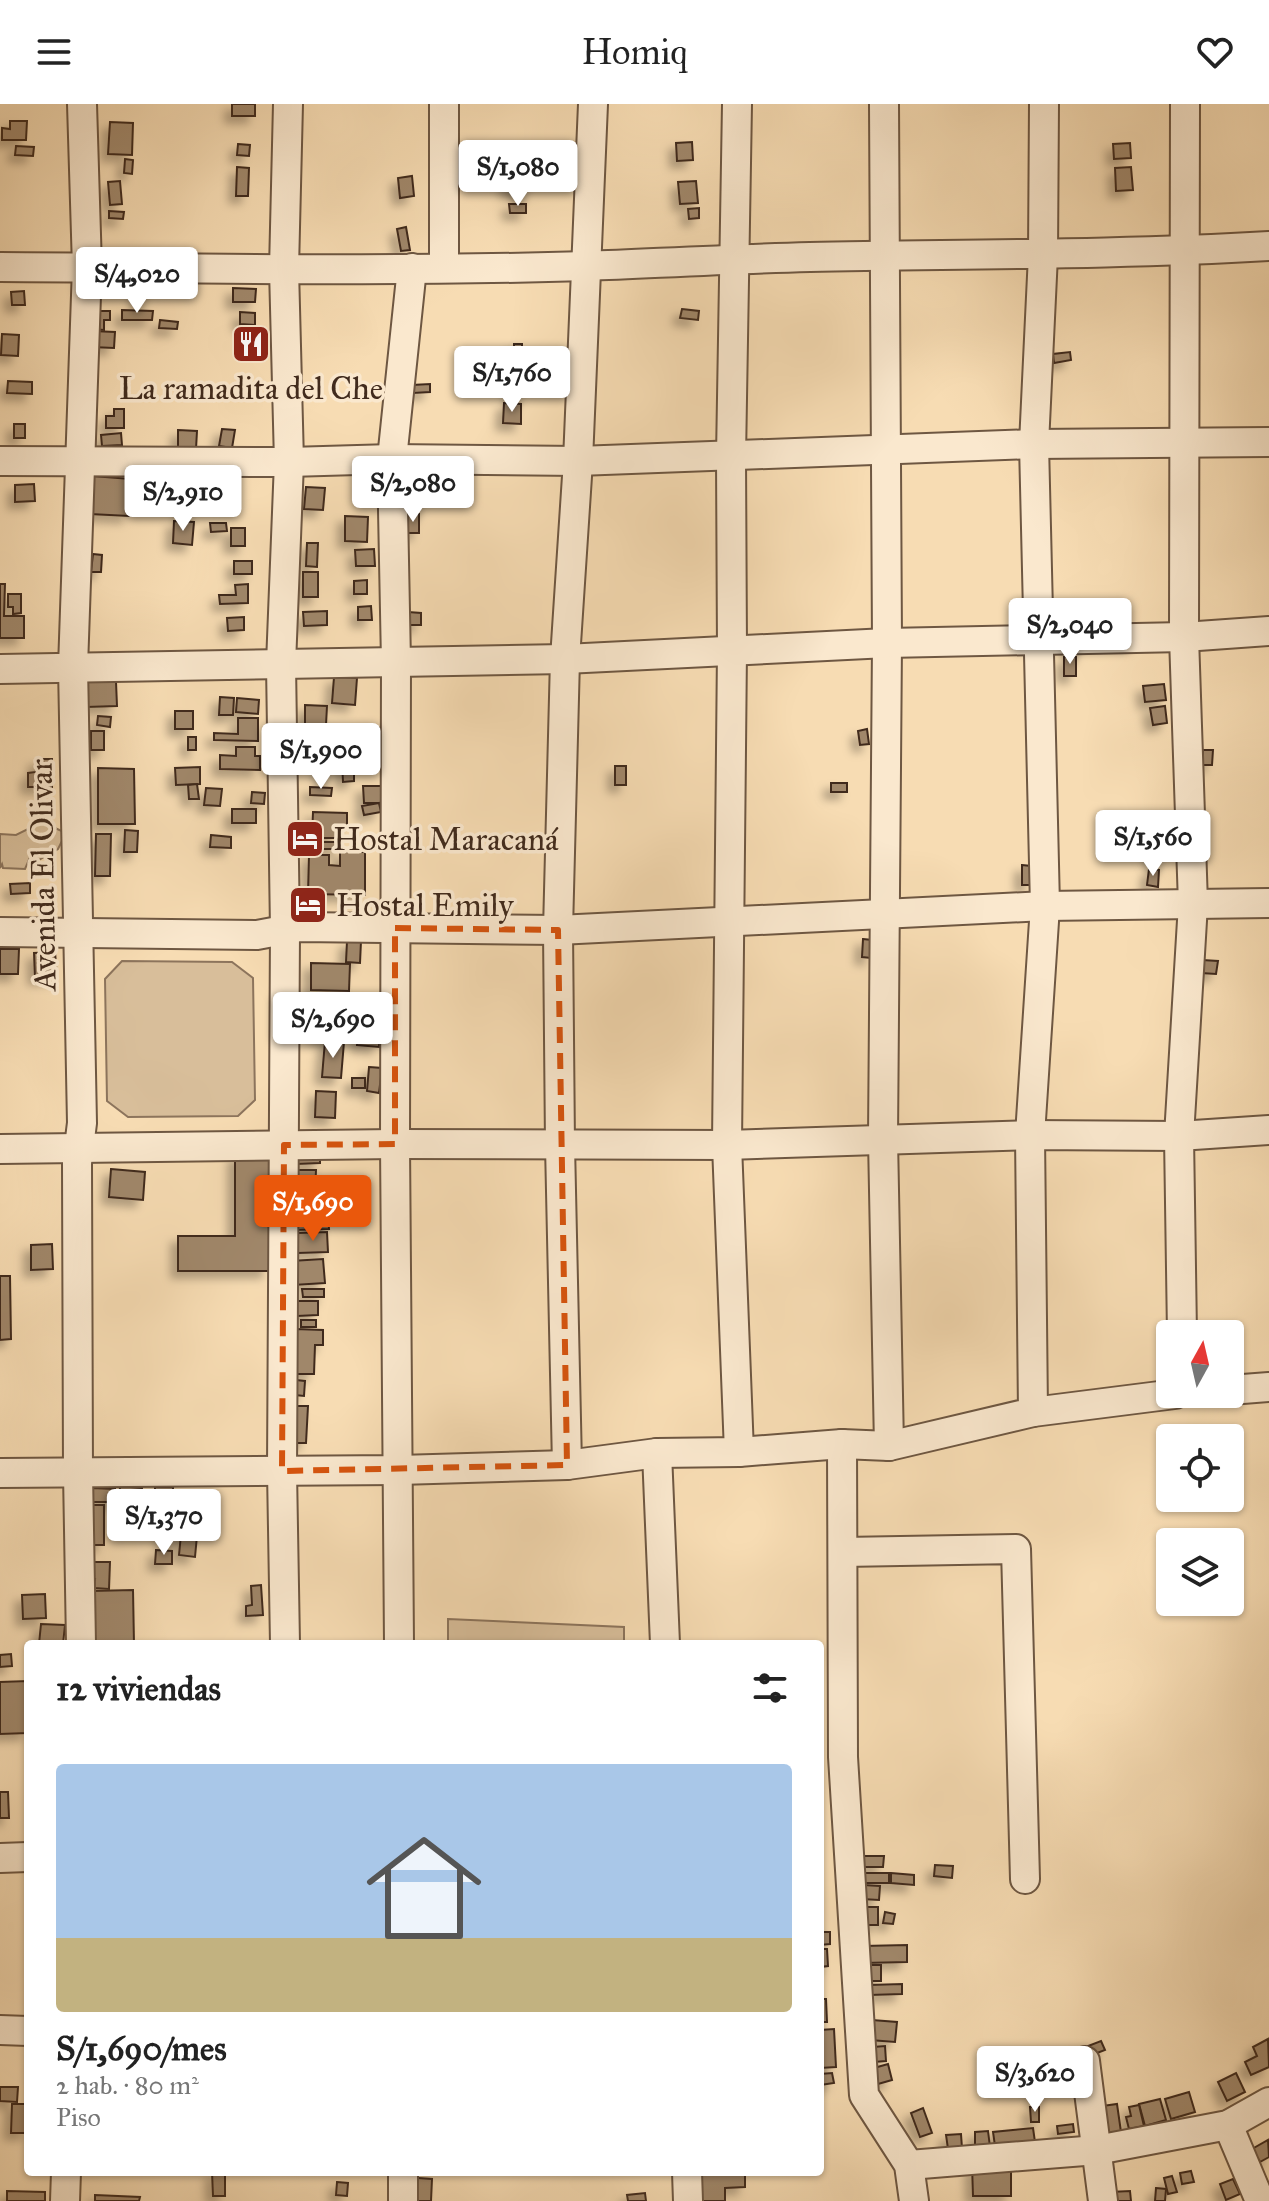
<!DOCTYPE html>
<html lang="es">
<head>
<meta charset="utf-8">
<style>
	body { margin:0; font-family:"IM FELL Great Primer",serif; background:#f6f6f6; color:#222; height:100vh; display:flex; flex-direction:column; font-size:30px; white-space:nowrap }
	* { box-sizing:border-box; margin:0 }
	p { font-size:26px; color:#767676 }
	.icon { flex:none; width:44px; height:44px; fill:none; stroke:currentColor; stroke-width:2; stroke-linecap:round; stroke-linejoin:round }
	.map { position:relative; flex:1; overflow:hidden }
	.side { position:absolute; left:24px; top:1536px; width:800px; height:536px; display:flex; flex-direction:column; background:#fff; border-radius:8px; box-shadow:0 2px 6px #0004 }
	.side>* { flex:none }
	.needle { width:52px; rotate:8deg }
	.tools { position:absolute; left:1156px; top:1216px; display:grid; gap:16px }
	.tools a { display:grid; place-items:center; width:88px; height:88px; border-radius:8px; background:#fff; box-shadow:0 2px 6px #0004; font-size:40px }
	.price { position:absolute; translate:-50% -68px; padding:0 18px; border-radius:8px; background:#fff; color:#222; font-size:26px; line-height:52px; filter:drop-shadow(0 2px 4px #0008) }
	.price::after { content:''; position:absolute; left:50%; top:48px; width:24px; height:18px; margin-left:-12px; background:inherit; clip-path:polygon(0 0,100% 0,50% 100%) }
	.price.on { background:#ea580c; color:#fff }
	ul { padding:0; list-style:none }
	li { display:grid; align-content:center; gap:16px; height:424px; padding:0 32px }
	li+li { border-top:2px solid #e0e0e0 }
	li span { display:grid; place-items:center; height:248px; border-radius:8px; color:#555 }
	li>.icon { margin-inline-start:auto }
	span .icon { width:144px; height:144px; fill:#fffc; stroke-width:1 }
	li b { font-size:34px }
	h2 { display:flex; justify-content:space-between; align-items:center; height:96px; padding:0 32px; font-size:34px }
	header { display:flex; justify-content:space-between; align-items:center; height:104px; padding:0 32px; background:#fff; font-size:36px; font-weight:600 }
	.map>svg:first-child { display:block }
	.green { fill:#d8be9a; stroke:#8c745c; stroke-width:2 }
	.building { fill:#a0876b; stroke:#412b1d; stroke-width:2; filter:url(#shadow) }
	.lines { fill:none; stroke-linecap:round; stroke-linejoin:round }
	.minor-casing { stroke:#6e5742; stroke-width:32 }
	.minor { stroke:#fae8ce; stroke-width:28 }
	.marked { fill:none; stroke:#d7540e; stroke-width:6; stroke-dasharray:16 10; stroke-linejoin:round }
	.labels { text-anchor:middle; dominant-baseline:central; stroke-width:7; stroke-linejoin:round; paint-order:stroke }
	.poi-label { font-size:32px; fill:#412b1d; stroke:#fae8ce; text-anchor:start }
	.street-label { font-size:32px; fill:#412b1d; stroke:#fae8ce }
</style>
</head>
<body>
<header><svg class="icon" aria-label="menu" viewBox="0 0 24 24"><path d="M4 6h16M4 12h16M4 18h16"/></svg>Homiq<svg class="icon" aria-label="heart" viewBox="0 0 24 24"><path d="M12 20l-8-8c-3-5 5-10 8-4 3-6 11-1 8 4z"/></svg></header>
<div class="map">
<svg width="1269" height="2097" viewBox="0 0 1269 2097">
	<defs>
		<filter id="shadow"><feDropShadow dx="-7" dy="7" stdDeviation="4" flood-color="#0004"/></filter>
	</defs>
	<rect width="100%" height="100%" fill="#f7dcb3"/>
	<filter id="stains"><feTurbulence type="fractalNoise" baseFrequency=".0025" numOctaves="4"/><feColorMatrix values="0 0 0 0 .2 0 0 0 0 .09 0 0 0 0 .02 0 0 0 .5 -.17"/></filter>
	<radialGradient id="worn" r=".72"><stop offset=".6" stop-color="#630" stop-opacity="0"/><stop offset="1" stop-color="#630" stop-opacity=".3"/></radialGradient>
	<!-- green -->
	<g class="green">
		<path d="M42,718L66,729L58,745L37,757L31,751L25,765L3,764L2,760L0,764V730L16,731Z"/>
		<path d="M122,857L232,858L253,874L255,996L238,1012L128,1013L107,997L105,875Z"/>
		<path d="M448,1515L624,1523V1540H448Z"/>
	</g>
	<!-- building -->
	<g class="building">
		<rect x="232" y="0" width="23" height="12"/>
		<path d="M10,17H27L26,36H2V24L10,25Z"/>
		<path d="M110,18L133,19L132,51L108,50Z"/>
		<path d="M692,38L693,56L677,57L676,39Z"/>
		<path d="M1130,39L1131,54L1114,55L1113,40Z"/>
		<path d="M238,40L250,41L249,52L237,51Z"/>
		<path d="M16,42L34,43L33,52L15,51Z"/>
		<path d="M125,55L133,56L132,70L124,69Z"/>
		<path d="M516,62H526V87H507V78H516Z"/>
		<path d="M237,63L249,64L248,92H236Z"/>
		<path d="M1131,63L1133,86L1116,87L1115,64Z"/>
		<path d="M412,72L414,92L400,94L398,74Z"/>
		<path d="M120,77L122,100L110,101L108,78Z"/>
		<path d="M696,77L698,99L680,100L678,78Z"/>
		<path d="M509,100H526V109H510Z"/>
		<path d="M699,104V114L689,115L688,105Z"/>
		<path d="M109,107L124,108L123,115L109,114Z"/>
		<path d="M406,123L410,146L401,147L397,125Z"/>
		<path d="M233,184L256,185L255,198H233Z"/>
		<path d="M24,187L25,201H12L11,188Z"/>
		<path d="M682,205L699,207L698,216L680,214Z"/>
		<path d="M122,206L153,207L152,216H122Z"/>
		<path d="M92,207H110V216H104V226L92,225Z"/>
		<path d="M240,208L255,209V221L240,220Z"/>
		<path d="M160,216L178,218L177,225L159,224Z"/>
		<path d="M92,227L115,228L114,244L92,243Z"/>
		<path d="M2,230L19,231L18,252L1,251Z"/>
		<rect x="514" y="240" width="8" height="14"/>
		<path d="M1070,248L1071,256L1054,259L1053,250Z"/>
		<path d="M506,254H522V277H507Z"/>
		<path d="M8,277L32,278V290L7,289Z"/>
		<path d="M430,280V288L413,289L412,281Z"/>
		<path d="M504,299L521,300V320L503,319Z"/>
		<path d="M114,305H124V324H106V312H114Z"/>
		<rect x="14" y="320" width="11" height="14"/>
		<path d="M222,325L235,326L232,344L219,342Z"/>
		<path d="M178,326L197,327L196,345L178,344Z"/>
		<path d="M121,329L122,341L102,342L101,331Z"/>
		<path d="M92,372L131,375L129,412L90,410Z"/>
		<path d="M212,377L236,380L234,393L211,389Z"/>
		<path d="M34,380L35,397L15,398V381Z"/>
		<path d="M306,383L325,384L323,406L304,405Z"/>
		<path d="M408,410H419V429H407Z"/>
		<path d="M345,412L368,413L367,438L345,437Z"/>
		<path d="M174,417L194,418L192,441L173,439Z"/>
		<path d="M210,419H226L227,427L211,428Z"/>
		<rect x="231" y="424" width="14" height="18"/>
		<path d="M307,439H318L317,463L306,462Z"/>
		<path d="M374,445L375,462H356L355,446Z"/>
		<path d="M93,450L102,451L101,468H91Z"/>
		<rect x="234" y="457" width="18" height="13"/>
		<rect x="303" y="468" width="15" height="25"/>
		<path d="M367,476V490H354V477Z"/>
		<path d="M0,480H5L4,512H24V534H0Z"/>
		<path d="M248,480V499L220,500L219,491H236L235,481Z"/>
		<path d="M8,490H21V509L13,510V503H8Z"/>
		<path d="M371,502L372,516H358V503Z"/>
		<path d="M327,507V521L304,522L303,508Z"/>
		<path d="M408,508L421,509V521H408Z"/>
		<path d="M244,513V526L228,527L227,514Z"/>
		<rect x="1064" y="553" width="12" height="19"/>
		<path d="M334,573L357,574L355,601L332,599Z"/>
		<path d="M86,578H116L117,602L86,603Z"/>
		<path d="M1164,580L1166,596L1145,598L1143,582Z"/>
		<path d="M220,593L234,594L233,611H219Z"/>
		<path d="M237,594L259,596L258,610L236,608Z"/>
		<path d="M305,601L327,602L326,621L305,620Z"/>
		<path d="M1165,602L1167,619L1153,621L1150,604Z"/>
		<rect x="175" y="607" width="18" height="18"/>
		<path d="M98,612L111,613L110,623L97,621Z"/>
		<path d="M238,614H258V637L214,636V629L238,630Z"/>
		<path d="M352,623L382,624L381,652L351,651Z"/>
		<path d="M305,624H331V651L305,650Z"/>
		<path d="M867,625L869,640L860,641L858,627Z"/>
		<rect x="91" y="627" width="13" height="19"/>
		<rect x="188" y="633" width="8" height="13"/>
		<path d="M236,643H255V652H260V666L220,665V651L236,652Z"/>
		<path d="M1203,646H1213L1212,661H1202Z"/>
		<path d="M35,655H52V683H28V669L36,668Z"/>
		<path d="M342,658H354V677L343,678Z"/>
		<rect x="615" y="662" width="11" height="19"/>
		<path d="M200,663V680L176,681L175,664Z"/>
		<path d="M98,664L134,665L135,720H98Z"/>
		<rect x="831" y="679" width="16" height="9"/>
		<path d="M197,680L199,695H189L188,681Z"/>
		<path d="M363,682H381L382,699H364Z"/>
		<path d="M310,683L332,684L331,692L310,691Z"/>
		<path d="M206,684L222,685L220,702L204,701Z"/>
		<path d="M252,688L265,689L264,700L251,699Z"/>
		<path d="M379,699L381,708L364,711L362,702Z"/>
		<rect x="232" y="705" width="24" height="14"/>
		<path d="M313,708L347,709V722H337V734H312Z"/>
		<path d="M125,726L138,727L137,748H124Z"/>
		<path d="M96,730H111L110,772H95Z"/>
		<path d="M211,731L231,733V744L210,743Z"/>
		<path d="M1162,736L1164,751L1154,752L1152,737Z"/>
		<rect x="311" y="738" width="29" height="7"/>
		<path d="M340,748H365V791L308,790L309,751H329V761L340,762Z"/>
		<path d="M1022,761L1031,762V781H1022Z"/>
		<path d="M1149,765L1159,766L1158,783L1147,781Z"/>
		<path d="M30,779V789L11,790L10,780Z"/>
		<path d="M863,835L872,836L871,854L862,853Z"/>
		<path d="M347,837H361L360,859L346,858Z"/>
		<path d="M0,845H19L18,870H0Z"/>
		<path d="M55,848L57,873L35,874L34,849Z"/>
		<path d="M1202,856L1218,857L1216,870L1201,869Z"/>
		<path d="M311,859L350,860L349,887L311,886Z"/>
		<path d="M382,899L383,919H367L366,900Z"/>
		<rect x="317" y="901" width="24" height="32"/>
		<path d="M350,905H360V916H349Z"/>
		<path d="M358,929L380,931L379,943L357,941Z"/>
		<path d="M325,937L344,938L341,974L322,973Z"/>
		<path d="M369,963L382,964L379,989L367,987Z"/>
		<rect x="352" y="974" width="13" height="10"/>
		<path d="M316,987L336,988L335,1014L315,1013Z"/>
		<path d="M320,1049V1059L296,1060L295,1051Z"/>
		<path d="M235,1050H269V1167H178V1132H235Z"/>
		<path d="M111,1065L145,1068L143,1096L109,1093Z"/>
		<path d="M295,1066H316L315,1091H294Z"/>
		<path d="M327,1098L329,1125L294,1126L293,1099Z"/>
		<path d="M327,1128L328,1148L298,1149V1129Z"/>
		<path d="M52,1140L53,1165L31,1166V1141Z"/>
		<path d="M323,1155L325,1179L293,1181L291,1157Z"/>
		<path d="M0,1172H10L11,1235L0,1236Z"/>
		<path d="M302,1185H324V1193H303Z"/>
		<path d="M297,1197H318V1211L297,1212Z"/>
		<rect x="301" y="1216" width="15" height="7"/>
		<path d="M295,1225L323,1226V1241H315L314,1270H294Z"/>
		<path d="M296,1276L305,1277L304,1292L295,1291Z"/>
		<path d="M294,1302H308L306,1339H293Z"/>
		<path d="M120,1382L142,1384L141,1401L119,1400Z"/>
		<rect x="155" y="1383" width="18" height="18"/>
		<path d="M92,1384L115,1385L114,1398H92Z"/>
		<rect x="88" y="1401" width="16" height="40"/>
		<path d="M182,1420L198,1421L195,1453L179,1451Z"/>
		<path d="M156,1446L172,1447V1460H155Z"/>
		<path d="M91,1458H110L109,1485L94,1484L95,1475H91Z"/>
		<path d="M261,1481L263,1511L246,1512V1502L252,1501L251,1482Z"/>
		<path d="M133,1486L134,1540H92L91,1487Z"/>
		<path d="M45,1490L46,1514L23,1515L22,1491Z"/>
		<path d="M41,1520L65,1521L63,1540H39Z"/>
		<path d="M11,1550L12,1562L0,1563V1551Z"/>
		<path d="M28,1577V1629L0,1630V1578Z"/>
		<path d="M0,1688H8L9,1714H0Z"/>
		<path d="M854,1752H884L883,1763H854Z"/>
		<path d="M935,1761L953,1762L952,1774L934,1772Z"/>
		<rect x="857" y="1769" width="32" height="10"/>
		<path d="M891,1769L914,1771V1781L891,1779Z"/>
		<path d="M863,1781L880,1782L879,1796L862,1795Z"/>
		<rect x="860" y="1803" width="18" height="18"/>
		<path d="M885,1808L895,1810L893,1820L883,1819Z"/>
		<path d="M820,1828H830V1840L820,1841Z"/>
		<path d="M907,1841V1858L863,1859V1842Z"/>
		<path d="M820,1845H827L828,1862L820,1863Z"/>
		<rect x="866" y="1861" width="15" height="16"/>
		<path d="M902,1880V1890L869,1891V1881Z"/>
		<path d="M820,1895H826L827,1918H820Z"/>
		<path d="M872,1916L897,1918L895,1938L870,1936Z"/>
		<path d="M834,1925L836,1963L820,1964V1926Z"/>
		<path d="M1268,1935L1269,1963L1251,1971L1245,1958L1257,1952L1253,1943Z"/>
		<path d="M1101,1937L1105,1946L1092,1951L1088,1942Z"/>
		<path d="M885,1942L886,1957L874,1958L873,1943Z"/>
		<path d="M888,1960L892,1976L878,1980L874,1964Z"/>
		<path d="M832,1969L834,1979L820,1981V1970Z"/>
		<path d="M1236,1969L1245,1988L1227,1997L1218,1978Z"/>
		<path d="M0,1983H18L17,1998L0,1997Z"/>
		<path d="M1189,1988L1195,2008L1171,2015L1165,1995Z"/>
		<path d="M1160,1995L1166,2016L1145,2022L1139,2000Z"/>
		<path d="M12,2000H28V2029H11Z"/>
		<path d="M1117,2000L1121,2028L1099,2031L1095,2003Z"/>
		<path d="M1139,2001L1144,2022L1129,2025L1126,2013L1131,2012L1129,2003Z"/>
		<path d="M1030,2003H1039V2018H1031Z"/>
		<path d="M923,2004L932,2029L920,2033L911,2009Z"/>
		<path d="M1073,2020L1074,2028L1058,2030L1057,2022Z"/>
		<path d="M1033,2024L1035,2038L995,2042L993,2028Z"/>
		<path d="M988,2027L990,2043L975,2044V2028Z"/>
		<path d="M961,2030L962,2044L948,2045L946,2031Z"/>
		<path d="M1268,2036L1269,2053L1260,2058L1252,2045Z"/>
		<path d="M1011,2060V2092H973L972,2061Z"/>
		<path d="M1191,2067L1194,2078L1182,2080L1180,2069Z"/>
		<path d="M212,2068H225V2092H213Z"/>
		<path d="M691,2068H745V2083L725,2084V2097H692Z"/>
		<path d="M1172,2072L1177,2088L1168,2090L1164,2074Z"/>
		<path d="M404,2073L432,2075L431,2097H409Z"/>
		<path d="M1233,2075L1240,2090L1226,2096L1220,2080Z"/>
		<path d="M337,2078L348,2079L347,2092L336,2091Z"/>
		<path d="M1156,2084L1166,2085L1165,2097H1155Z"/>
		<path d="M7,2087L45,2088V2097H7Z"/>
		<path d="M1130,2087L1131,2097H1111L1110,2088Z"/>
		<path d="M645,2089L646,2097H628L627,2091Z"/>
		<path d="M95,2091L140,2093L139,2097H95Z"/>
	</g>
	<g class="lines">
		<!-- minor casing -->
		<g class="minor-casing">
			<g id="minor">
				<path d="M737,0L731,353L732,546L727,1041L739,1348"/>
				<path d="M884,0L887,539L883,1035L889,1342"/>
				<path d="M0,163C196,164 391,168 587,162C661,159 735,155 810,153C963,150 1116,151 1269,142"/>
				<path d="M444,164V0"/>
				<path d="M0,357L289,358L392,355L578,357L1034,340L1269,338"/>
				<path d="M0,565L565,555L887,539L1184,533L1269,527"/>
				<path d="M0,828L257,831L300,823L558,826L1045,802L1269,799"/>
				<path d="M0,1045L395,1040L727,1041L1030,1031L1179,1032L1269,1026"/>
				<path d="M1182,1230L1179,1032L1193,800L1184,533L1185,0"/>
				<path d="M1230,1286L1269,1283"/>
				<path d="M1033,1308L1175,1290"/>
				<path d="M842,1340L843,1653L864,1991L909,2061L914,2097"/>
				<path d="M657,1349L665,1540"/>
				<path d="M567,1361L560,1041L558,826L565,555L578,357L593,0"/>
				<path d="M0,1369L399,1366L567,1361L657,1349L739,1348L842,1340L889,1342L1033,1308L1030,1031L1045,802L1034,340L1043,151L1044,0"/>
				<path d="M843,1448L1016,1445L1025,1775"/>
				<path d="M81,1540L78,1369L77,1059L82,1019L73,563L87,163L82,0"/>
				<path d="M285,1540L282,1367L285,826L281,560L289,358L284,165L288,0"/>
				<path d="M399,1540L395,1040L396,558L392,355L412,164"/>
				<path d="M0,1754L28,1753"/>
				<path d="M0,1926L28,1927"/>
				<path d="M1085,1957L1103,2097"/>
				<path d="M1228,2021L1260,2097"/>
				<path d="M909,2061L1097,2046L1228,2021L1269,1998"/>
				<path d="M403,2068V2097"/>
				<path d="M687,2068L688,2097"/>
				<path d="M65,2097L66,2068"/>
			</g>
		</g>
		<!-- minor -->
		<use href="#minor" class="minor"/>
	</g>
	<!-- marked area -->
	<path class="marked" d="M395,824L558,826L567,1361L282,1367L284,1041L395,1040Z"/>
	<!-- icons -->
	<defs>
		<g id="restaurant-square" transform="scale(2)"><rect x="-9" y="-9" width="18" height="18" rx="4" fill="#8f2418" stroke="#fae8ce"/><path d="M-5-6h1v4h1v-4h1v4h1v-4h1v5L-1.5 .5V6h-2V.5L-5-1ZM5-6V6H3V1.5H1.5Q1.5-4 5-6Z" fill="#fff"/></g>
		<g id="hotel-square" transform="scale(2)"><rect x="-9" y="-9" width="18" height="18" rx="4" fill="#8f2418" stroke="#fae8ce"/><path d="M-6-4.5h1.5V1H6V5H4.5V3h-9V5H-6ZM-4 0a1.8 1.8 0 1 1 3.6 0ZM.5 0V-2.5h3Q6-2.5 6 0Z" fill="#fff"/></g>
	</defs>
	<g fill-rule="evenodd">
		<use href="#restaurant-square" x="251" y="240"/>
		<use href="#hotel-square" x="305" y="735"/>
		<use href="#hotel-square" x="308" y="801"/>
	</g>
	<g class="labels">
		<!-- poi labels -->
		<g class="poi-label">
			<text x="251" y="284" text-anchor="middle">La ramadita del Che</text>
			<text x="333" y="735">Hostal Maracaná</text>
			<text x="336" y="801">Hostal Emily</text>
		</g>
		<!-- street labels -->
		<g class="street-label">
			<text transform="translate(43 771) rotate(-91)">Avenida El Olivar</text>
		</g>
	</g>
	<rect width="100%" height="100%" filter="url(#stains)"/>
	<rect width="100%" height="100%" fill="url(#worn)"/>
</svg>
<div class="tools">
<a><svg class="needle" viewBox="-14 -14 28 28"><path d="M0-13l5 13h-10z" fill="#e53935"/><path d="M0 13l5-13h-10z" fill="#767676"/></svg></a>
<a><svg class="icon" aria-label="locate" viewBox="0 0 24 24"><circle cx="12" cy="12" r="6"/><path d="M12 2v4M12 18v4M2 12h4M18 12h4"/></svg></a>
<a><svg class="icon" aria-label="layers" viewBox="0 0 24 24"><path d="M12 4l9 5-9 5-9-5zM3 14l9 5 9-5"/></svg></a>
</div>
<b class="price" style="left:518px;top:104px">S/1,080</b>
<b class="price" style="left:137px;top:211px">S/4,020</b>
<b class="price" style="left:512px;top:310px">S/1,760</b>
<b class="price" style="left:413px;top:420px">S/2,080</b>
<b class="price" style="left:183px;top:429px">S/2,910</b>
<b class="price" style="left:1070px;top:562px">S/2,040</b>
<b class="price" style="left:321px;top:687px">S/1,900</b>
<b class="price" style="left:1153px;top:774px">S/1,560</b>
<b class="price" style="left:333px;top:956px">S/2,690</b>
<b class="price on" style="left:313px;top:1139px">S/1,690</b>
<b class="price" style="left:164px;top:1453px">S/1,370</b>
<b class="price" style="left:1035px;top:2010px">S/3,620</b>
<section class="side">
<h2>12 viviendas<svg class="icon" aria-label="filters" viewBox="0 0 24 24"><path d="M4 7h16M4 17h16"/><circle cx="9" cy="7" r="2"/><circle cx="15" cy="17" r="2"/></svg></h2>
<ul>
<li><span style="background:linear-gradient(#a9c7e8 70%,#c2b280 0)"><svg class="icon" aria-label="home" viewBox="0 0 24 24"><path d="M3 11l9-7 9 7M6 9v11h12V9"/></svg></span><div><b>S/1,690/mes</b><p>2 hab. · 80 m²</p><p>Piso</p></div></li>
</ul>
</section>
</div>
</body>
</html>
